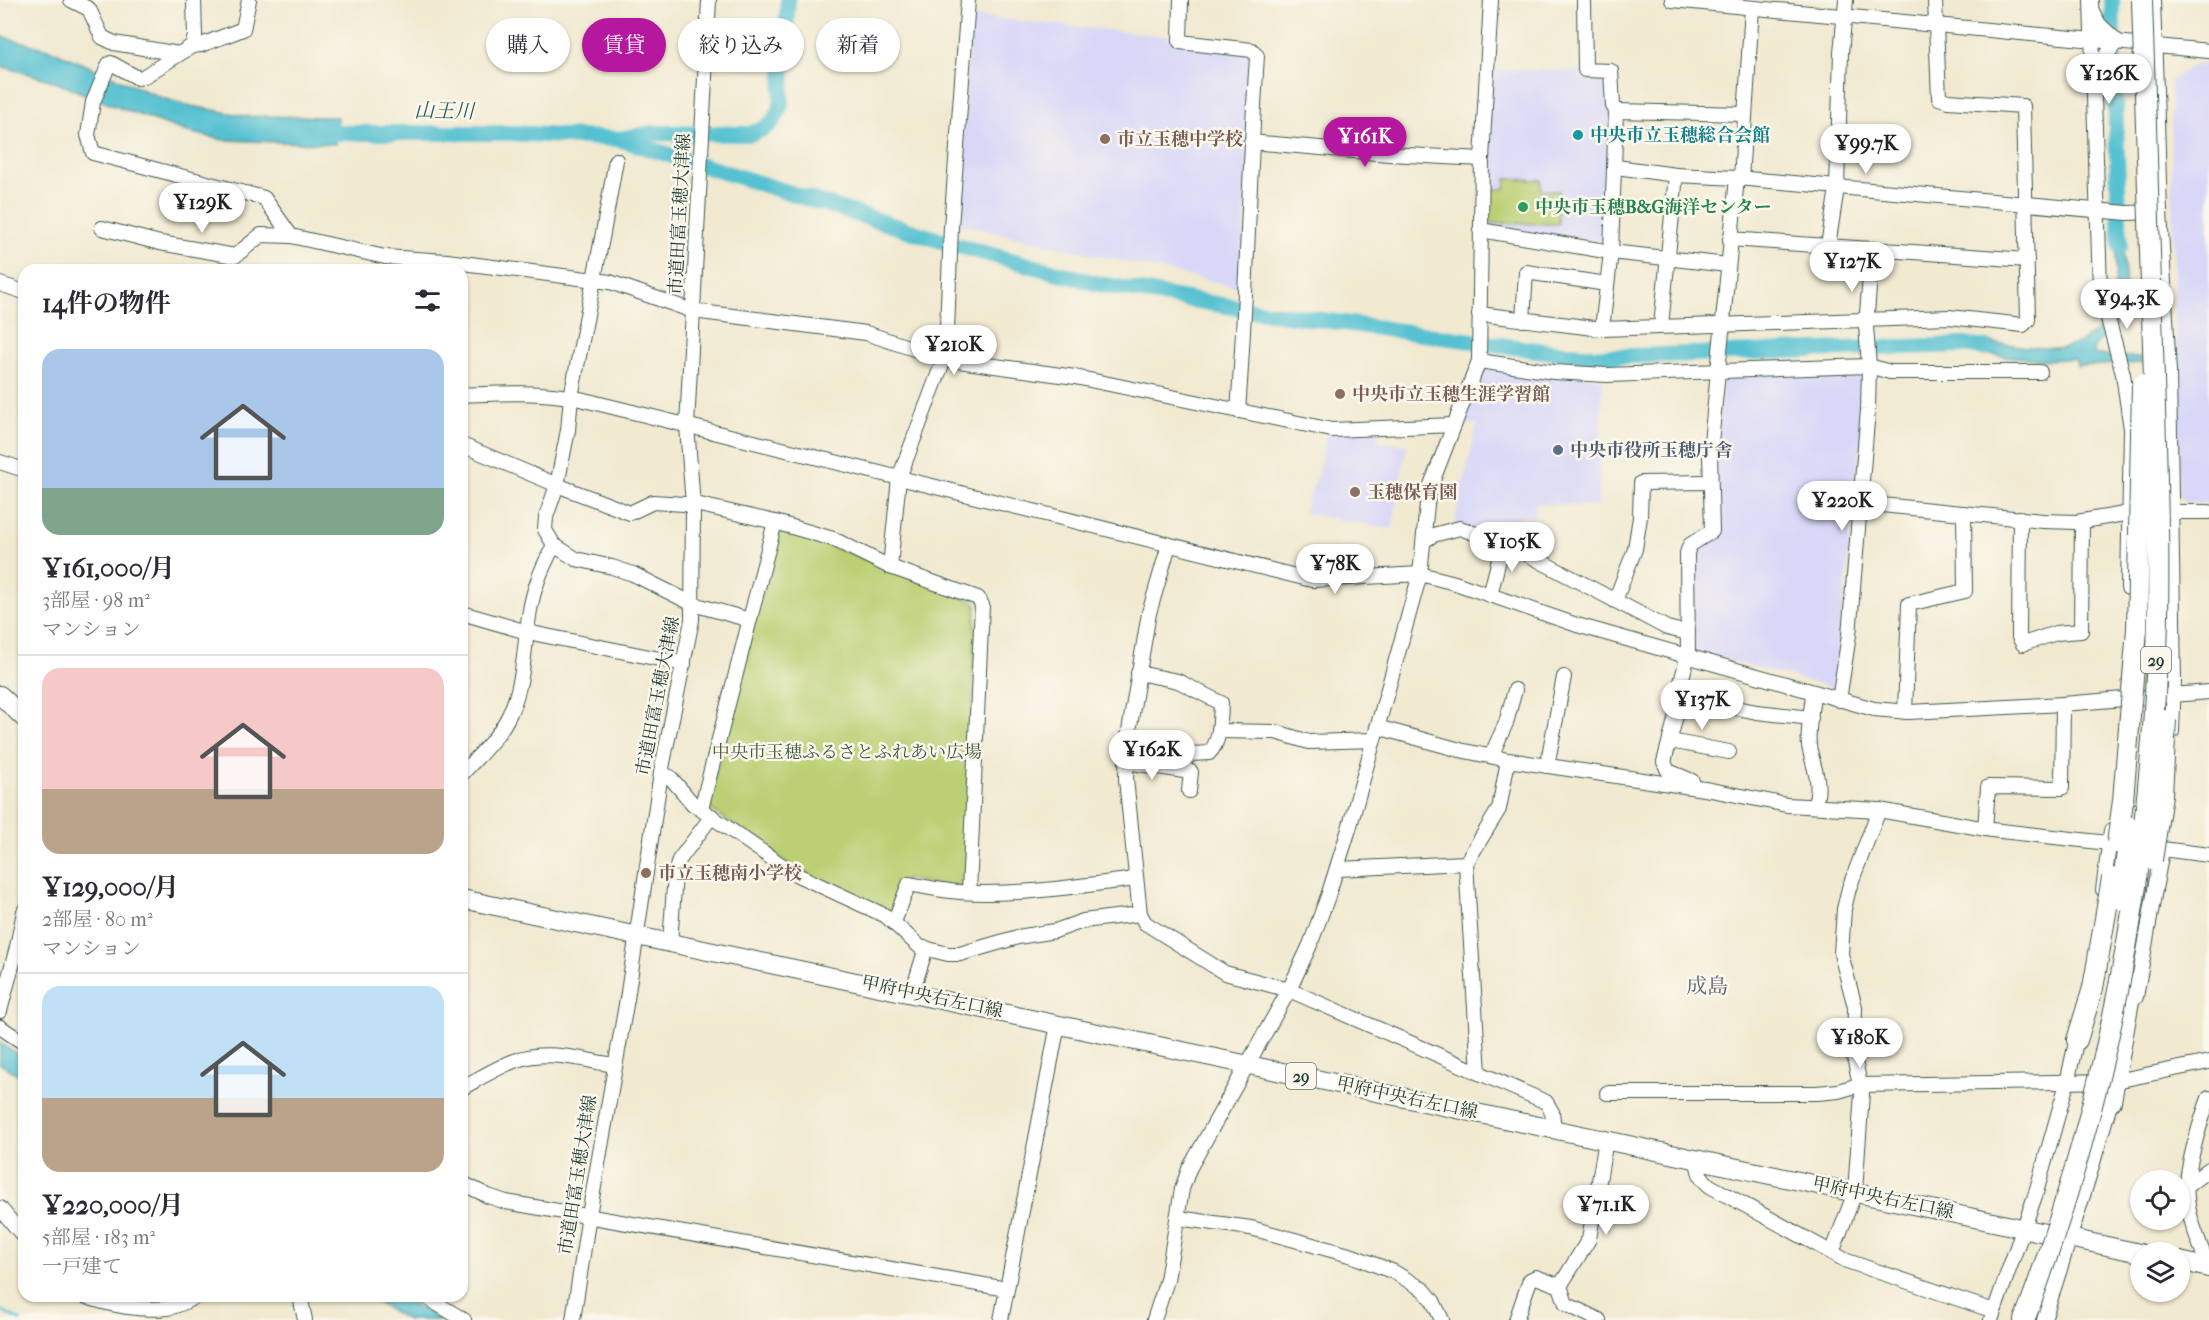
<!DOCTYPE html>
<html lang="ja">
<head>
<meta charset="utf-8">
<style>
	body { margin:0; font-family:"IM FELL French Canon","Noto Serif JP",serif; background:#f7f7f7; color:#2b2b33; height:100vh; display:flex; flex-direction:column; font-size:22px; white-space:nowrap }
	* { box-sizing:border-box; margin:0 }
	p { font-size:20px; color:#7c7c81 }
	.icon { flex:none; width:33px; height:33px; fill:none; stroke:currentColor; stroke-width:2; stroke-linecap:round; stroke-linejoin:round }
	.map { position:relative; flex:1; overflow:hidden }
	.details { position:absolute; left:18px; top:264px; width:450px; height:1038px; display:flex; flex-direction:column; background:#fff; border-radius:18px; box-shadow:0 2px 4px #0004 }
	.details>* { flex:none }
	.hud { position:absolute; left:486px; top:18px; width:570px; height:54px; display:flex; gap:12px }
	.fabs { position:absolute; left:2130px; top:1170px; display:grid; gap:12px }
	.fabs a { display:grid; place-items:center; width:60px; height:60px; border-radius:50%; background:#fff; box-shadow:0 2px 4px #0004; font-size:30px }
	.price { position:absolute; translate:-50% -51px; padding:0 14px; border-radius:21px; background:#fff; color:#222; font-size:20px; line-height:39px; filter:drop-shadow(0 2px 3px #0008) }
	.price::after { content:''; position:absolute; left:50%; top:36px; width:18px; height:14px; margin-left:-9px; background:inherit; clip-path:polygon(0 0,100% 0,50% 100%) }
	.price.on { background:#b5179e; color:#fff }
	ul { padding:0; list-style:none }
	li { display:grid; align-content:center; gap:12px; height:318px; padding:0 24px }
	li+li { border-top:2px solid #e1e1e2 }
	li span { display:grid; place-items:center; height:186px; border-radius:18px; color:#555 }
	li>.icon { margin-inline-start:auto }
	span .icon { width:108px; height:108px; fill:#fffc; stroke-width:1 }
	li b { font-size:26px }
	h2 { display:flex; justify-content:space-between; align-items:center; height:72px; padding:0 24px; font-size:26px }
	.pill { padding:0 21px; border-radius:27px; background:#fff; box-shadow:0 2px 4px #0004; font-size:21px; line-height:54px }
	.pill.on { background:#b5179e; color:#fff }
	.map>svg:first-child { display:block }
	.built { fill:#d8d7f8 }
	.green { fill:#bbd074; stroke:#6d8654; stroke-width:1.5 }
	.water { fill:#56c1d1; stroke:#3a7f82; stroke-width:1.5 }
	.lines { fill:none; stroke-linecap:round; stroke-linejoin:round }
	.stream { stroke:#56c1d1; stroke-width:3 }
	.river { stroke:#56c1d1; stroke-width:16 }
	.minor-casing { stroke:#3e574b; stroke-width:16 }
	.major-casing { stroke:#3e574b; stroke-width:20 }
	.highway-casing { stroke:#3e574b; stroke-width:22 }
	.minor { stroke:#fff; stroke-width:14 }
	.major { stroke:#fff; stroke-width:18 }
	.highway { stroke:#fff; stroke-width:20 }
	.highway-bridge-casing { stroke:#3e574b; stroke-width:22; stroke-linecap:butt }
	.highway-bridge { stroke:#fff; stroke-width:20 }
	.culture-dot { fill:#0f9aa8; stroke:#fbf7ec; stroke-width:2 }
	.education-dot { fill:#8d6e63; stroke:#fbf7ec; stroke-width:2 }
	.leisure-dot { fill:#2e9e5b; stroke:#fbf7ec; stroke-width:2 }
	.service-dot { fill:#5c6f8a; stroke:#fbf7ec; stroke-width:2 }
	.labels { text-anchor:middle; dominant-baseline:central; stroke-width:5; stroke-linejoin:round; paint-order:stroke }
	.shield { fill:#fbf7ec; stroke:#61756b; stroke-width:1.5 }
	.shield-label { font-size:16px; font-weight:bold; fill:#1f3d34 }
	.culture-label { font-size:18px; font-weight:bold; fill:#0d838f; stroke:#fbf7ec; text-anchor:start }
	.education-label { font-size:18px; font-weight:bold; fill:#785e54; stroke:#fbf7ec; text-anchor:start }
	.leisure-label { font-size:18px; font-weight:bold; fill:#27864d; stroke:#fbf7ec; text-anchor:start }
	.street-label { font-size:18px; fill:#1f3d34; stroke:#fbf7ec }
	.service-label { font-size:18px; font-weight:bold; fill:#4e5e75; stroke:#fbf7ec; text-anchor:start }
	.park-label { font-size:18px; fill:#3e5a41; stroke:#fbf7ec }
	.water-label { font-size:20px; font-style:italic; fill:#2d5e5b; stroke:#fbf7ec }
	.quarter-label { font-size:21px; fill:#5c6476; stroke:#fbf7ec }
</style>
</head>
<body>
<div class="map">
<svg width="2209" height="1320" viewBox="0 0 2209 1320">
	<rect width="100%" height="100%" fill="#fbf7ec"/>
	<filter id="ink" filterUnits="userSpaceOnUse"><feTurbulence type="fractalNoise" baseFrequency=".0167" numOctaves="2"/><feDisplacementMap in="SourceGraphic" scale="12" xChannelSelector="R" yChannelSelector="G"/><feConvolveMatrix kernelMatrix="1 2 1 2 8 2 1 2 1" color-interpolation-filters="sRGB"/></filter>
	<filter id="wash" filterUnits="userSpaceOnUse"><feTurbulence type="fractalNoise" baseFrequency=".008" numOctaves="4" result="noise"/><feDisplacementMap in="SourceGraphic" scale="24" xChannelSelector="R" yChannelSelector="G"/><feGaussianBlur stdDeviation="1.35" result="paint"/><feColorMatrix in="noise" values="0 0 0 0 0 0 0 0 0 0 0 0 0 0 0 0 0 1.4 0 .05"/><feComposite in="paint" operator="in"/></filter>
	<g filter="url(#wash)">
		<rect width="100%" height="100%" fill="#f1e9d0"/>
		<!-- built -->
		<g class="built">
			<path d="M972,16L1176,37L1252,55L1242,288L954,223Z"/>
			<path d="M2195,64L2209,65V503L2184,502L2179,495L2170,81Z"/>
			<path d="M1490,70L1611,71V252L1480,230Z"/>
			<path d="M1479,361L1603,379L1598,507L1535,503V516H1520L1515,548L1454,525L1477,424L1454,425Z"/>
			<path d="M1863,369L1864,413L1834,688L1693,651L1691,560L1697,550L1717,537L1714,496L1723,377Z"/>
			<path d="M1378,428V441L1407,445L1392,529L1303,513L1319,471L1327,429Z"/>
		</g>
		<!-- green -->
		<g class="green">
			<path d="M1506,179L1541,180V190L1559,191L1558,224L1488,223V189H1505Z"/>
			<path d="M787,530L824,543L976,603L965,883L959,888L906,879L892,912H886L800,871L712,810L708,802L776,535Z"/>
		</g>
		<!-- water -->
		<g class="water">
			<path d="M0,36L51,50L162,98L191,106L246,116L338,117L336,144L224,140L187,132L112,105L50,80L0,66Z"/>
			<path d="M2121,224C2122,258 2132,290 2116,323C2110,335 2096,340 2093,351L2096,355H2108L2109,357H2142V363L2077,366L2076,361L2072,359L2043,360L1963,352L1964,339C1987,341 2048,352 2067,347C2088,341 2106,325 2114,305L2117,225Z"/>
			<path d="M0,1043L24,1058V1078L0,1064Z"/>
			<path d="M366,1296H400L441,1320H407Z"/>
		</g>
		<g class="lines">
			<!-- stream -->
			<path class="stream" d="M0,1310L20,1320"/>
			<!-- river -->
			<g class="river">
				<path d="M2112,0L2120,246"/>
				<path d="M314,133H509L619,139L655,133L749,134C766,130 776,122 781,105L788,0"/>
				<path d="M619,139L955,245L1099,284L1250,310L1544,351L1602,357L1963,345L1986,348"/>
			</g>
		</g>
	</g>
	<g filter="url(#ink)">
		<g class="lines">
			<!-- minor casing -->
			<g class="minor-casing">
				<g id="minor">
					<path d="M71,0L89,9L102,37L114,43L179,54"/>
					<path d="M194,0L195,36L192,46L143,77L138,78L111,63L109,64L93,102L88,135L93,153L264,198L291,236L385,257L447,261L610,282L693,311L866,333L944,359L1075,377L1332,430L1454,425"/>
					<path d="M1181,0L1180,42L1252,50L1257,56C1249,174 1247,292 1238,411"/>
					<path d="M1584,0L1585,70L1611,71L1613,106L1616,111L1611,252L1602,329"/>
					<path d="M1672,0L2209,51"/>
					<path d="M2091,0L2100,289L2123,374L2131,429L2128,588"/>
					<path d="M2153,0L2160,212L2169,372L2174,681L2172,732"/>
					<path d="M2092,11L2099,24L2117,41L2100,64L2098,79"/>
					<path d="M192,46L201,45L243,29L249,0"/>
					<path d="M1616,111L1745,114"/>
					<path d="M1251,142L1389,154L1482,159"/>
					<path d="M616,160L603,233L571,397L568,430L557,485L546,517L545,530L554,545L576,559L612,567L633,574L693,604L750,620"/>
					<path d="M1616,167L1676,175L1737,178L2127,213L2158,212"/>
					<path d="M1741,179L1752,8"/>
					<path d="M102,228L160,243L235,256L261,235L291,236"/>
					<path d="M1480,230L1611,252L1728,265"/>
					<path d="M1730,239L2027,260"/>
					<path d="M1828,246L1837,188L1841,53L1846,0"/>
					<path d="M0,284L24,292"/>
					<path d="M1479,314L1602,329L1949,317L2023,325L2028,320L2023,106L1948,101L1939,98L1935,0"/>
					<path d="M1523,320L1526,272L1607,284"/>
					<path d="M1661,326L1676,175"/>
					<path d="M1479,361L1554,372L1607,375L1869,366L1890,372H2040"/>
					<path d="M462,395C501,393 541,391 580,399L1312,580L1420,574L1455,583L1577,625L1874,709L1909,712L2063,704L2209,692"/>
					<path d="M462,445L557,485L630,513L653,502L700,505L775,522L833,539L890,567L978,598L982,605L969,892"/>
					<path d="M0,462L24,470"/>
					<path d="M1861,503L2043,521L2077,522L2136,512"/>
					<path d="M2164,512H2209"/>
					<path d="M2020,518L2019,637L2023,644L2056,633L2081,631L2082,521"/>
					<path d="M1424,541L1433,535L1460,528L1521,551L1667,628L1688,633"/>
					<path d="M1169,545L1149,613L1127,743L1126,779L1140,914L1145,923L1225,973L1289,990L1546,1102L1552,1112L1554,1129"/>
					<path d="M890,567L899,478L944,359L947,331L951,227L968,0"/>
					<path d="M1490,595L1503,544"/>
					<path d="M1615,601L1635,549L1640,517L1641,483L1710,482"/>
					<path d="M462,613L527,632L684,664"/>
					<path d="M1138,673L1178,681L1221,703C1220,720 1221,741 1209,753L1191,754L1185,760L1183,770"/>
					<path d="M1813,693C1812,709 1807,730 1809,746C1813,767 1823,784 1814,806"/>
					<path d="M1681,697L1757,712L1811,718"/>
					<path d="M1839,700L1849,635L1868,410L1869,366L1866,326L1872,250"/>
					<path d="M1905,712L1909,604L1965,591L1964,513"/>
					<path d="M1377,727L1460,750L1508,760L1711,790L1787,805L1879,810L1992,830L2117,844"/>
					<path d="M1219,731L1276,732L1309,742L1374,740"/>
					<path d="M1670,741L1729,752"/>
					<path d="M1491,756L1506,723L1515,690"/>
					<path d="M1126,762L1191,772L1189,791"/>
					<path d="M1547,766L1564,677"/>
					<path d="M661,773L670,777L693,804L793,873L886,916L920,947L948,954H960L1018,937L1055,931L1083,921L1140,914"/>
					<path d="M462,774C479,755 500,736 510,713C529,672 522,625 537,583C541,570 548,557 554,545"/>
					<path d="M1692,781L1668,771L1664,762L1681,697V682L1688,655L1687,553L1690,545L1712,531L1710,453L1737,178"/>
					<path d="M701,809L775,522"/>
					<path d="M1985,829L1988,787L2062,788L2063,704"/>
					<path d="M2154,848L2209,855"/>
					<path d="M1466,863L1479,1073"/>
					<path d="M1338,869L1466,863L1499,809L1508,760"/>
					<path d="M2103,890L2111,831"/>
					<path d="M894,922L909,884C926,887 943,891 960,892C1018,896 1078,886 1136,879"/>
					<path d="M670,943L675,874L679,860L712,816"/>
					<path d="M912,993L926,948"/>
					<path d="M2136,997L2162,850"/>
					<path d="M0,1011L17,947L24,911"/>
					<path d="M0,1027L24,1043"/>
					<path d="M462,1088C480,1078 497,1067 517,1060C548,1049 583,1060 614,1065"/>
					<path d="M1607,1093H1817L1838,1091L1859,1085L2116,1081L2209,1062"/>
					<path d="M2209,1098C2200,1123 2184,1173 2187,1198C2189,1222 2202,1247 2209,1270"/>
					<path d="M1697,1158C1698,1171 1700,1178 1710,1186L1847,1261L1994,1311"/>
					<path d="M462,1183L488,1196L506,1202L1007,1289"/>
					<path d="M2187,1186L2209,1169"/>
					<path d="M0,1208L24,1237"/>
					<path d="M1177,1218L1251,1228L1353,1256L1394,1272L1424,1290L1433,1301L1442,1320"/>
					<path d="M1832,1253L1855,1192L1862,1093L1854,1057L1855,1007L1841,954L1844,909L1849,888L1879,810"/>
					<path d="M84,1296C108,1305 141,1311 167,1308C177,1307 188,1300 197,1296"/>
					<path d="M300,1296L305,1320"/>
					<path d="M424,1296L464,1320"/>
					<path d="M573,1320L589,1215L627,999L661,773L692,620L693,505L687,426L709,0"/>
					<path d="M1001,1320L1058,1024"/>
					<path d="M1154,1320L1167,1280L1182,1189L1189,1169L1289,990L1310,945L1328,896L1349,829L1420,574L1427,504L1431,485L1479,361L1482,159L1491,0"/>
					<path d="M1516,1320L1530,1280L1536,1277L1560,1286"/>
					<path d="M1599,1320L1566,1304L1560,1286L1589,1239L1606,1140"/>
					<path d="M1991,1320L2035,1196L2067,1083L2078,1033"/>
					<path d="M2044,1320L2090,1173L2113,1094"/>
				</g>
			</g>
			<!-- major casing -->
			<g class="major-casing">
				<g id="major">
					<path d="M0,695L24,718"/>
					<path d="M462,899L2140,1253"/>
					<path d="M2180,1261L2209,1268"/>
				</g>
			</g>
			<!-- highway casing -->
			<g class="highway-casing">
				<g id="highway">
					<path d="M2077,1040L2093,988"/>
					<path d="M2111,1101L2132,984"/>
					<path d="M2024,1320L2030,1305"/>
				</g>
			</g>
			<!-- minor -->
			<use href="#minor" class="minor"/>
			<!-- major -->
			<use href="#major" class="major"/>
			<!-- highway -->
			<use href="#highway" class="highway"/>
			<!-- highway-bridge casing -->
			<g class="highway-bridge-casing">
				<g id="highway-bridge">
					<path d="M2117,843L2123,801L2137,629L2142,385"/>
					<path d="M2152,860L2162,795L2166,720"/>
					<path d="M2121,899L2130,827"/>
					<path d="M2093,988L2112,878"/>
					<path d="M2030,1305C2104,1103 2146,891 2156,676C2161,577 2157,477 2154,378C2150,252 2146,126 2142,0"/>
				</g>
			</g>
			<!-- highway-bridge -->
			<use href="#highway-bridge" class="highway-bridge"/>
		</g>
	</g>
	<!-- markers -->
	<circle class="culture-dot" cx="1578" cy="135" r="6"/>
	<g class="education-dot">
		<circle cx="1105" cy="139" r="6"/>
		<circle cx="1340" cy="394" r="6"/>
		<circle cx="1355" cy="492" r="6"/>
		<circle cx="646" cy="873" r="6"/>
	</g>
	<circle class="leisure-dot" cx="1523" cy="207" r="6"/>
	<circle class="service-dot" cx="1558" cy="450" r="6"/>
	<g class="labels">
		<!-- shield labels -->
		<g class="shield">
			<rect x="2141" y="647" width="30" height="26" rx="4.5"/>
			<rect x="1286" y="1063" width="30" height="26" rx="4.5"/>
		</g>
		<g class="shield-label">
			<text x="2156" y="660">29</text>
			<text x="1301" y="1076">29</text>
		</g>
		<!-- culture labels -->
		<g class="culture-label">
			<text x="1590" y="135">中央市立玉穂総合会館</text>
		</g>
		<!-- education labels -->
		<g class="education-label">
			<text x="1117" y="139">市立玉穂中学校</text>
			<text x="1352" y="394">中央市立玉穂生涯学習館</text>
			<text x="1367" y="492">玉穂保育園</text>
			<text x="658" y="873">市立玉穂南小学校</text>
		</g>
		<!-- leisure labels -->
		<g class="leisure-label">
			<text x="1535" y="207">中央市玉穂B&amp;G海洋センター</text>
		</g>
		<!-- street labels -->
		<g class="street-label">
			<text transform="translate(680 214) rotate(-87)">市道田富玉穂大津線</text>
			<text transform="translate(658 696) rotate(-79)">市道田富玉穂大津線</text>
			<text transform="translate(932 997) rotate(12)">甲府中央右左口線</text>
			<text transform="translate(1407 1098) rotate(12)">甲府中央右左口線</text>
			<text transform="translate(578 1175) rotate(-81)">市道田富玉穂大津線</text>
			<text transform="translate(1883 1198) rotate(12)">甲府中央右左口線</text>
		</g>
		<!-- service labels -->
		<g class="service-label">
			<text x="1570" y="450">中央市役所玉穂庁舎</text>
		</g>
		<!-- park labels -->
		<g class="park-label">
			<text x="847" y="752">中央市玉穂ふるさとふれあい広場</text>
		</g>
		<!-- water labels -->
		<g class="water-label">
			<text transform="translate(444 111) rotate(1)">山王川</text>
		</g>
		<!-- quarter labels -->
		<g class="quarter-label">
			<text x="1707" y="986">成島</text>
		</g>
	</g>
</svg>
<div class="fabs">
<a><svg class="icon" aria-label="locate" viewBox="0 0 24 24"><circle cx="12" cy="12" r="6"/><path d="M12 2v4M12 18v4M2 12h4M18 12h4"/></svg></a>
<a><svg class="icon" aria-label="layers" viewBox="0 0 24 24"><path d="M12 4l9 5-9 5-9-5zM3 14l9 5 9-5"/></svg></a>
</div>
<b class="price" style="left:2109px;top:105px">¥126K</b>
<b class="price on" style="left:1365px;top:168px">¥161K</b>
<b class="price" style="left:1866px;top:175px">¥99.7K</b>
<b class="price" style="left:202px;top:234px">¥129K</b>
<b class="price" style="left:1852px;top:293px">¥127K</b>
<b class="price" style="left:2127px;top:330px">¥94.3K</b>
<b class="price" style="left:954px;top:376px">¥210K</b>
<b class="price" style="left:1842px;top:532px">¥220K</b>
<b class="price" style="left:1512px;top:573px">¥105K</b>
<b class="price" style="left:1335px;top:595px">¥78K</b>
<b class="price" style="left:1702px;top:731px">¥137K</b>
<b class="price" style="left:1152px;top:781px">¥162K</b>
<b class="price" style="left:1860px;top:1069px">¥180K</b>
<b class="price" style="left:1606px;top:1236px">¥71.1K</b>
<div class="hud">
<a class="pill">購入</a>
<a class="pill on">賃貸</a>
<a class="pill">絞り込み</a>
<a class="pill">新着</a>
</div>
<section class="details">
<h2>14件の物件<svg class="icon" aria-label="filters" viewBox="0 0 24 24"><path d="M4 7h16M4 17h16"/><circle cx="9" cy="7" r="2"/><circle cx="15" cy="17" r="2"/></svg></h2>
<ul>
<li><span style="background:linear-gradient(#a9c7e8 75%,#7fa58c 0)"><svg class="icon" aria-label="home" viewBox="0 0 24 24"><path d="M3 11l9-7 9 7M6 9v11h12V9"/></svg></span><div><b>¥161,000/月</b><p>3部屋 · 98 m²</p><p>マンション</p></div></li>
<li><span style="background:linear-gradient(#f6c9c9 65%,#b9a48a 0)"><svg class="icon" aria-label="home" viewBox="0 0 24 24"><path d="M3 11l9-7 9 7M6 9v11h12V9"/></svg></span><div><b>¥129,000/月</b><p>2部屋 · 80 m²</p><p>マンション</p></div></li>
<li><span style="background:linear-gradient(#bfe0f5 60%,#b9a48a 0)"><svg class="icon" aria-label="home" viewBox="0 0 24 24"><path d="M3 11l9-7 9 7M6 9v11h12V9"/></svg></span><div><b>¥220,000/月</b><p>5部屋 · 183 m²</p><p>一戸建て</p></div></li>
</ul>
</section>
</div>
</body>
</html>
